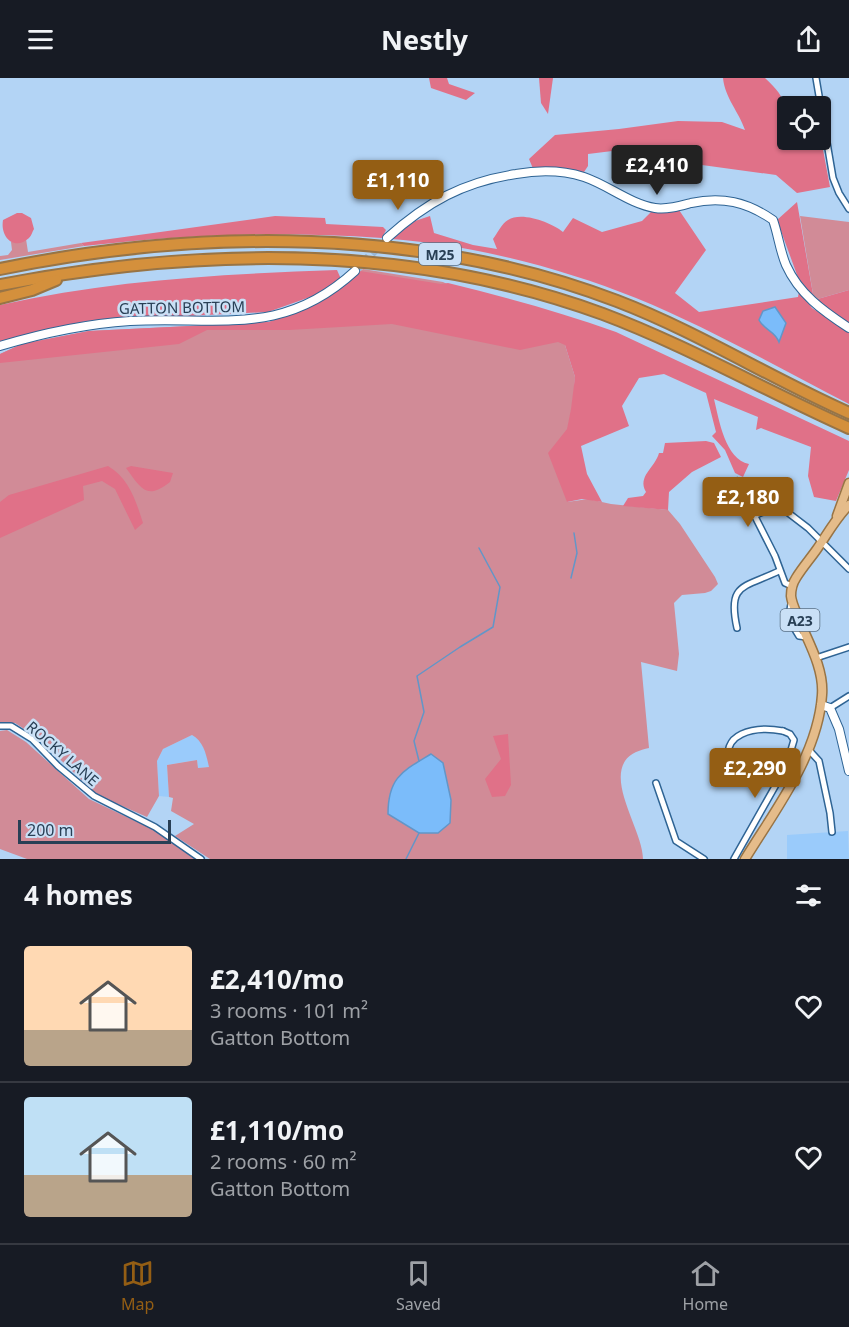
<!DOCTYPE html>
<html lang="en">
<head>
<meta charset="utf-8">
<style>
	body { margin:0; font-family:"Noto Sans",sans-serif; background:#20242c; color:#f1f3f6; height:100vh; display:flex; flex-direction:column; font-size:22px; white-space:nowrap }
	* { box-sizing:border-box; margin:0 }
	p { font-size:20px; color:#9ea1a6 }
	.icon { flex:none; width:33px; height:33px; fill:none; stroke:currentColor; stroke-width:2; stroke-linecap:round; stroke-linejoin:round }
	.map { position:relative; height:781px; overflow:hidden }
	.side { display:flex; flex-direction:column; background:#171b24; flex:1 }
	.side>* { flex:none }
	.fabs { position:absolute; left:777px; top:18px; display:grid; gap:12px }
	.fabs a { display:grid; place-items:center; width:54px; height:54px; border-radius:6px; background:#171b24; box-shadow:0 2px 4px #0004; font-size:30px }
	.scale { position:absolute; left:18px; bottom:15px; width:153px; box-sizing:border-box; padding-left:6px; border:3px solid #283f55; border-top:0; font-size:16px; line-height:21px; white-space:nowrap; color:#283f55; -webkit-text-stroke:4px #cae0f6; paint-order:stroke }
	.price { position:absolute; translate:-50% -51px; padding:0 14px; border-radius:6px; background:#945e14; color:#fff; font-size:20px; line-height:39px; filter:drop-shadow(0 2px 3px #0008) }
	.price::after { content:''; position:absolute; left:50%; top:36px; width:18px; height:14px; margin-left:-9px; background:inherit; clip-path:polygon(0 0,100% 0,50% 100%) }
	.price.current { background:#222; color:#fff }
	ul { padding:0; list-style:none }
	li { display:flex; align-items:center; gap:18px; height:150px; padding:0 24px }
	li+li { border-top:2px solid #363941 }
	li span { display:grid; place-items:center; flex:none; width:168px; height:120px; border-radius:6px; color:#555 }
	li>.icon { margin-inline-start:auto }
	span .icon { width:72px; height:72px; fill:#fffc; stroke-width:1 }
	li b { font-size:26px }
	h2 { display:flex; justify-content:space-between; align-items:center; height:72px; padding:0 24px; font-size:26px }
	header { display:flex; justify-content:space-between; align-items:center; height:78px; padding:0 24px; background:#171b24; font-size:27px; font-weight:700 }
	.menu { display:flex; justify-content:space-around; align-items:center; height:84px; border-top:2px solid #363941; background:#171b24; font-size:16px; color:#9ea1a6 }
	.menu a { display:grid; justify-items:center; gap:3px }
	.menu .current { color:#945e14 }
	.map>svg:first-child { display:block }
	.built { fill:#9acbfb }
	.green { fill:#d18b97 }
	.forest { fill:#e07188 }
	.water { fill:#7bbcfa; stroke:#6296c8; stroke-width:1.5 }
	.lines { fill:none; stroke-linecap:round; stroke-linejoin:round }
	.stream { stroke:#6296c8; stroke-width:1.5 }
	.secondary-tunnel { stroke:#97b6d5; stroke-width:8; stroke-dasharray:8 4; stroke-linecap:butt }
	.street-casing { stroke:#2f6494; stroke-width:8 }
	.secondary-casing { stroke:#2f6494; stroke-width:10 }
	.primary-casing { stroke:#987445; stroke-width:11 }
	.highway-casing { stroke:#987445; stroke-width:14 }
	.street { stroke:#fff; stroke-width:5 }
	.secondary { stroke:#fff; stroke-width:8 }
	.primary { stroke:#e5bc8a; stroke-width:8 }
	.highway { stroke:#d4903c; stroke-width:10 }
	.labels { text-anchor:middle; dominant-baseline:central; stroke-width:5; stroke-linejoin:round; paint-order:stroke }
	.shield { fill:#cae0f6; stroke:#596f85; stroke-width:1.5 }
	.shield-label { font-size:14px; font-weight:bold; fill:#283f55 }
	.street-label { font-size:15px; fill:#283f55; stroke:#cae0f6 }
</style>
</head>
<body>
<header><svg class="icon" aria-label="menu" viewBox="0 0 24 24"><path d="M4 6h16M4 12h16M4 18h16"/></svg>Nestly<svg class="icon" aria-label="share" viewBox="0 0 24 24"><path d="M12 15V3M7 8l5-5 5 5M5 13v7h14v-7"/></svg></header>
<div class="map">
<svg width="849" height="781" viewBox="0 0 849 781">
	<rect width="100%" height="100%" fill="#b3d4f5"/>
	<!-- built -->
	<g class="built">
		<path d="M192,657L200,662L205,672L210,689L198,690L197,682L167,687L169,719L159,718L157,683L163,671Z"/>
		<path d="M848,753L849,781H787V757Z"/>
	</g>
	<!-- green -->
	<g class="green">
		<path d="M800,138L849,144V212L814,222Z"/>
		<path d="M26,161L28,174L81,165L84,168L0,182V178L8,177L12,172L11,164Z"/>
		<path d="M363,191L443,204L570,266L565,267L575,299L567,424L588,421L611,426L668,432L680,446L715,499L718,506L711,513L705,515L682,517L674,525L679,576L677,593L641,584L649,670C640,672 630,675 625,683C609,708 643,754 643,781H210L175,758L194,746L171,733L173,720L169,719L167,687L197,682L198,690L209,689C206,676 204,664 192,657L163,671L157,683L159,718L147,739L97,717L38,660L15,645H0V276L22,266L89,253L269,244L319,225Z"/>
		<path d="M7,652L26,664L89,721L152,751L199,781H27L0,771V653Z"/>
	</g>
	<!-- forest -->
	<g class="forest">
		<path d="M429,0H447L449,6L475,15L466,22L431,10Z"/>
		<path d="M539,0H553L548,36L541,25Z"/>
		<path d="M723,0H765C789,22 787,31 788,62L821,61L830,109L797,115L776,97L702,87L692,79L661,67L588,76V88L584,94L546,91L534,93L529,81L555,57L619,51L678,43L722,44L745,52C739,34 725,20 723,0Z"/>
		<path d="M797,124L814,222L849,212V246L816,226L800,205L777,142Z"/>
		<path d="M679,132L706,172L675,215L699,234L798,219L799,213L812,230L849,254V326C779,290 709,250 636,220C558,189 476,168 392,161L415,143L430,138L434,155L473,167L497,171L493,161C497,156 502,145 508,142C522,133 552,145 563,154L573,140L602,154L642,143L651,134Z"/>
		<path d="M17,135H22L31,140L34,151C32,154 32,157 29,160C15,173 0,160 3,142Z"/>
		<path d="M275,138L325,140L326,146L383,149L386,152L382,160C279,153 187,156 84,168L81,165Z"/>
		<path d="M337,192L341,201L313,218L268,234L87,243L15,259L0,265V227C110,202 225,196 337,192Z"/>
		<path d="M360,193L441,206L448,205C505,219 561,234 616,254L849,363V392L836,423L814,419L808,398L811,369L761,350L756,352L758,339L714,321C719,342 725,381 749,386L743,399L735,395L725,372L712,358L716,354L706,315L664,296L639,300L622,328L629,348L581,368L587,396L602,424L582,421L567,424L548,375L567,351L571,331L575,299L565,267L558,264L520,272L392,246L289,252H207L179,266L0,285V276L22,266L89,253L269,244L319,225Z"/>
		<path d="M706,363L714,365L721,379L692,394L669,414L668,432L623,428L628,420L643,418L646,414C637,398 655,390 659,375H663L665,365Z"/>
		<path d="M108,388C129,400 136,423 143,445L135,452L115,411L102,403L83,408L84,422L0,460V424L9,417Z"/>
		<path d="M131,388L173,395L170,404C146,423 141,410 126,390Z"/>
		<path d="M508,656L511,707L505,718L492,719L485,701L501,681L493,658Z"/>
	</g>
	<!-- water -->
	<g class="water">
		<path d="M775,229L786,245L779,264C775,253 764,252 759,242L763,233Z"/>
		<path d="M431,676L443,685L451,722L450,745L438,755H419L388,736C388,699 403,693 431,676Z"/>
	</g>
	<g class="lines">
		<!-- stream -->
		<g class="stream">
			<path d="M571,500L577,475L574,455"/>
			<path d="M419,683L414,663L424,634L417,598L460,569L493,549L500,509L479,470"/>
			<path d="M406,781L419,755"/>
		</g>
		<!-- secondary-tunnel -->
		<path class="secondary-tunnel" d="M355,193L380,167"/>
		<!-- street casing -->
		<g class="street-casing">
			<g id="street">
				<path d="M816,0L833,100L839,115L849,131"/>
				<path d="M737,403L775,478L785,505L792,508"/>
				<path d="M754,438L778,427L808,450L849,491"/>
				<path d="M792,523C787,537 791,546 799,558L807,559"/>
				<path d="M737,550C727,505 744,510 779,493"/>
				<path d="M816,580L849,569"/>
				<path d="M830,630L849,618"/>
				<path d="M0,648H11L32,661L58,688L94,718L155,749L201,781"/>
				<path d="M808,671L819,683L830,735L832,754"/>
				<path d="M731,690C717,654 756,648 783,653"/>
				<path d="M656,705L676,763L704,781"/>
				<path d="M734,781L786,689L794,662L790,656L783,653"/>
			</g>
		</g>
		<!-- secondary casing -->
		<g class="secondary-casing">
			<g id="secondary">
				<path d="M387,160C427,124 463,104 516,96C539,92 562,92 584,99C608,107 630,126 655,130C667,132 680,128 691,125C722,118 747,124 773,142C778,156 780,173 786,187C799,216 823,233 849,250"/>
				<path d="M0,268C43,255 85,246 130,243C219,238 282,260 355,193"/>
				<path d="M821,627L830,630L839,651L849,693"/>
			</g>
		</g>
		<!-- primary casing -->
		<g class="primary-casing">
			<g id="primary">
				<path d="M837,438L849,405"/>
				<path d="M745,781C775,732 818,677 822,617C824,592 810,567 800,544C797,535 792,527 791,518C791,512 792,506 796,500C802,490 810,481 817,471C828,455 836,440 849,427"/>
			</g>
		</g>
		<!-- highway casing -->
		<g class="highway-casing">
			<g id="highway">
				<path d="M0,191C200,150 424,149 617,223C698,254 770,300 849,335"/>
				<path d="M0,207C200,169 410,165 603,236C688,268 766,313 849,350"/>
				<path d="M0,220L32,212L56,202"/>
			</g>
		</g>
		<!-- street -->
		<use href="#street" class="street"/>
		<!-- secondary -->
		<use href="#secondary" class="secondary"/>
		<!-- primary -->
		<use href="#primary" class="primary"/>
		<!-- highway -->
		<use href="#highway" class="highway"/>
	</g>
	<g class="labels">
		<!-- shield labels -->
		<g class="shield">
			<rect x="419" y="165" width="42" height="22" rx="4.5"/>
			<rect x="780.5" y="531" width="39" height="22" rx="4.5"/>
		</g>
		<g class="shield-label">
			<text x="440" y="176">M25</text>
			<text x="800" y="542">A23</text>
		</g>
		<!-- street labels -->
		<g class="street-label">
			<text transform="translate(182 229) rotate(-1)">GATTON BOTTOM</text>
			<text transform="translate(63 675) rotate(41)">ROCKY LANE</text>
		</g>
	</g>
</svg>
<div class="fabs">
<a><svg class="icon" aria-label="locate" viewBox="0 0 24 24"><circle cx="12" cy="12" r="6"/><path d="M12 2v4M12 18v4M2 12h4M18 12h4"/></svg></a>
</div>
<div class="scale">200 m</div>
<b class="price current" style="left:657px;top:118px">£2,410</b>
<b class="price" style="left:398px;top:133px">£1,110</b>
<b class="price" style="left:748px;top:450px">£2,180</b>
<b class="price" style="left:755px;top:721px">£2,290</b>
</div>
<section class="side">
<h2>4 homes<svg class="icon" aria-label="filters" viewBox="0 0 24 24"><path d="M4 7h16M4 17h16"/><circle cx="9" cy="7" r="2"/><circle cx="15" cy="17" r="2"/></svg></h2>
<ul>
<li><span style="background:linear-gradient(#ffd9b3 70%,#b9a48a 0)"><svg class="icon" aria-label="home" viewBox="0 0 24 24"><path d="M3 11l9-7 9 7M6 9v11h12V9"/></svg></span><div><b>£2,410/mo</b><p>3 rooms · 101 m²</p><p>Gatton Bottom</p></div><svg class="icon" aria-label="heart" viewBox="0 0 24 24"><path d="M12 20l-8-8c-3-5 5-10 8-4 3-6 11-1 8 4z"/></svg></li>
<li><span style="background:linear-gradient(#bfe0f5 65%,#b9a48a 0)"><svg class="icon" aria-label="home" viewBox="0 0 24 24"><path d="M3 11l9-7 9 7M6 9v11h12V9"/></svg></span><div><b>£1,110/mo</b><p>2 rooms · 60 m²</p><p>Gatton Bottom</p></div><svg class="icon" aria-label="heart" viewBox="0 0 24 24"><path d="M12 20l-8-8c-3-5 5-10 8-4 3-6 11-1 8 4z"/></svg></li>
</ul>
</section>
<nav class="menu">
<a class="current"><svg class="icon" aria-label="map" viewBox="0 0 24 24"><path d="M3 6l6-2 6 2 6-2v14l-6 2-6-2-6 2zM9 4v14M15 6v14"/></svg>Map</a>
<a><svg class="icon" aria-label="saved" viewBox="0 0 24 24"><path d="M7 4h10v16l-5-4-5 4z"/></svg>Saved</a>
<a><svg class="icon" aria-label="home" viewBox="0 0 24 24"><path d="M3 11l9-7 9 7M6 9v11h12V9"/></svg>Home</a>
</nav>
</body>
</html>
